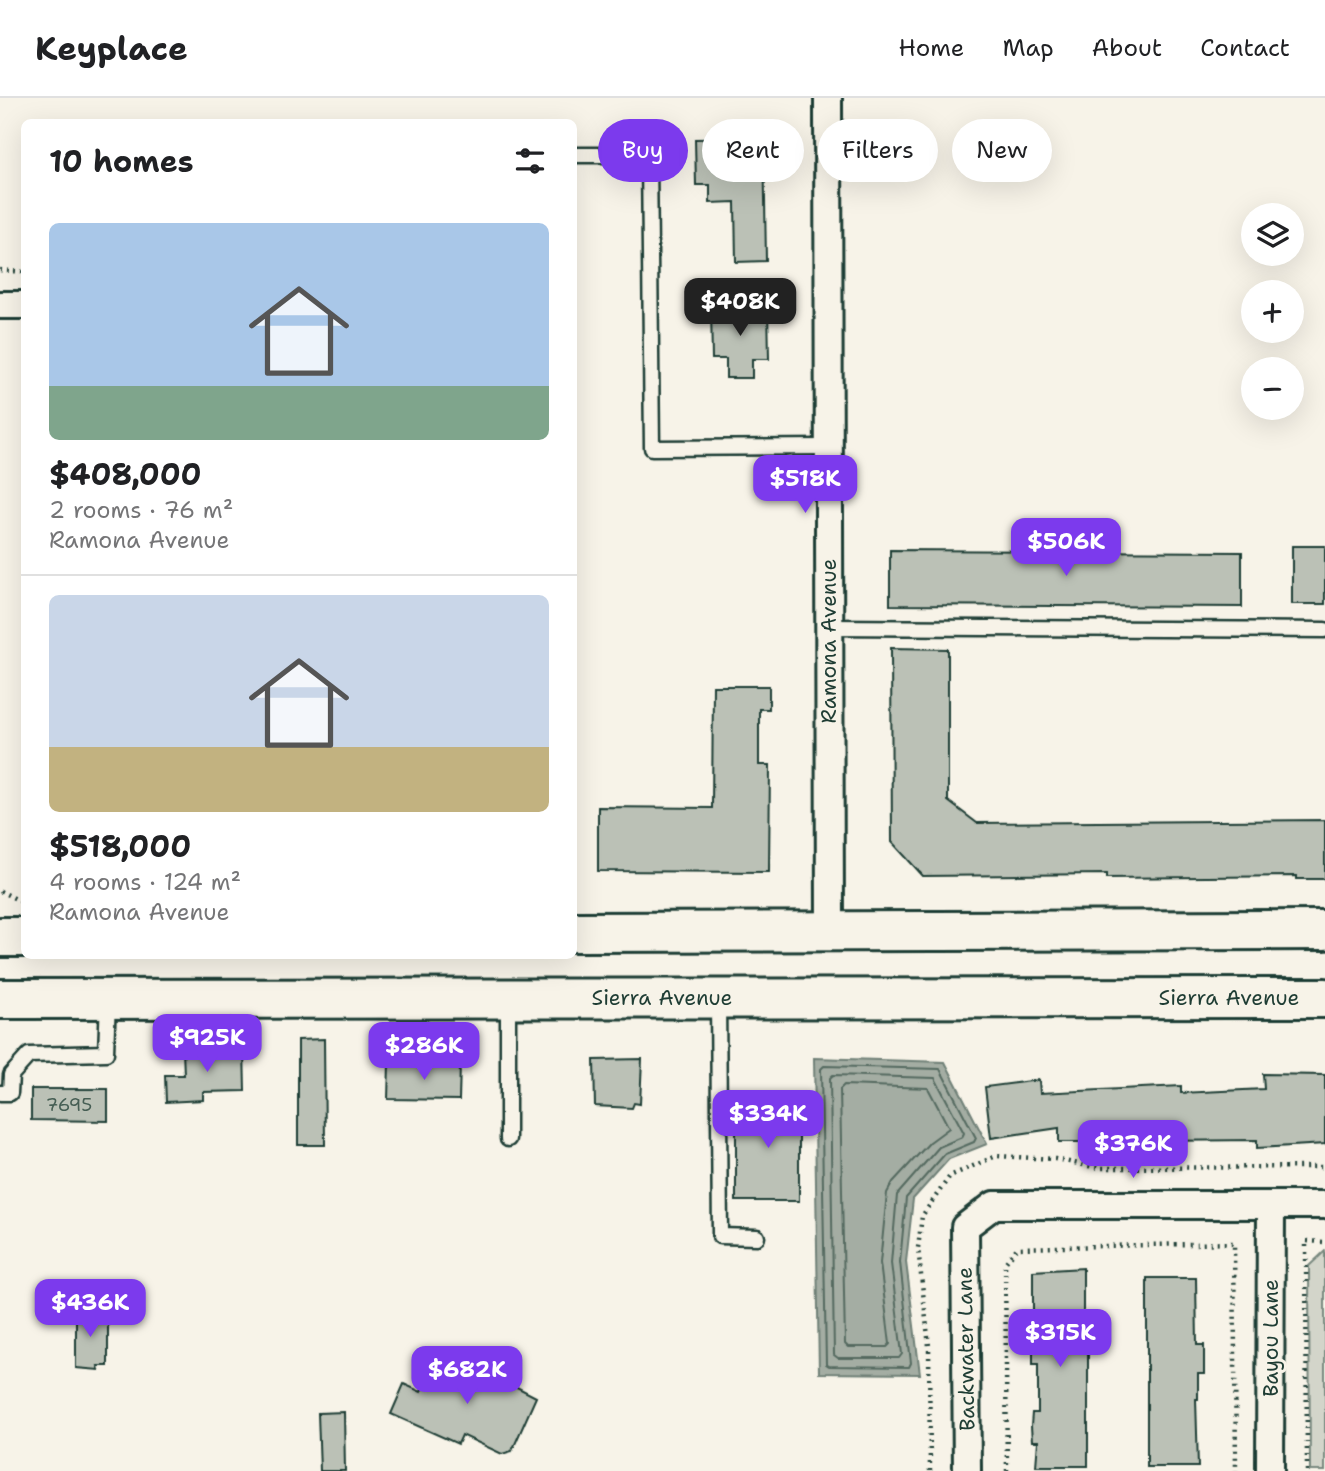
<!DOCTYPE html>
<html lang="en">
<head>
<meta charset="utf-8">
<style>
	body { margin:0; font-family:"Shantell Sans",sans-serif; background:#f6f6f6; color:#202124; height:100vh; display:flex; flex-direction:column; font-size:26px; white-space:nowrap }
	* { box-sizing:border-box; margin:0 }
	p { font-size:23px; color:#757577 }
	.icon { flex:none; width:38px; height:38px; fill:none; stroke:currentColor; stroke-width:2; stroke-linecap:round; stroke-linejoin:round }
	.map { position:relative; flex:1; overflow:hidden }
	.details { position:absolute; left:21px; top:21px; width:556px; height:840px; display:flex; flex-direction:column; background:#fff; border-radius:10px; box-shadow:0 7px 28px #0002 }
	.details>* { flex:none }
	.hud { position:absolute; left:598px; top:21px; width:621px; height:63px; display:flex; gap:14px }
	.controls { position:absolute; left:1241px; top:105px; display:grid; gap:14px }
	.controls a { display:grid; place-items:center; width:63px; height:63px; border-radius:50%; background:#fff; box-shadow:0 7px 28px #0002; font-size:35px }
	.price { position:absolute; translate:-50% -60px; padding:0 16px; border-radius:14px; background:#7c3aed; color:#fff; font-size:23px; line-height:46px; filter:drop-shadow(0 2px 4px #0008) }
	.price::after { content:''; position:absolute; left:50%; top:42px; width:21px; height:16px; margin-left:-10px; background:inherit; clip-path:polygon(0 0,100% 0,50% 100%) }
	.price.on { background:#222; color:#fff }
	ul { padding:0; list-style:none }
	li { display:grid; align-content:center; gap:14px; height:371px; padding:0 28px }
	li+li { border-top:2px solid #e0e0e0 }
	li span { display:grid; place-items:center; height:217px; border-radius:10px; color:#555 }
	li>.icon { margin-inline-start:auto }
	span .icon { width:126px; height:126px; fill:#fffc; stroke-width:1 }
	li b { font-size:30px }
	h2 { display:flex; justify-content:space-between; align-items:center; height:84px; padding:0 28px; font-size:30px }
	.chip { padding:0 24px; border-radius:32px; background:#fff; box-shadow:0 7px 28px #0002; font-size:24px; line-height:63px }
	.chip.on { background:#7c3aed; color:#fff }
	header { display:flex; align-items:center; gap:42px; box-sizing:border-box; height:98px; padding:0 35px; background:#fff; border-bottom:2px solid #e0e0e0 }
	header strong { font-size:33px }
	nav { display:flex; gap:38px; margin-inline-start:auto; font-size:24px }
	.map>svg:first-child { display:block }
	.green { fill:#d3d5ca; stroke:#79897f; stroke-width:2 }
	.water { fill:#a4ada3; stroke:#6f8077; stroke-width:2 }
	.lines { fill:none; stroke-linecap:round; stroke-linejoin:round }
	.shore { stroke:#546a60; stroke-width:2 }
	.building { fill:#bbc1b6; stroke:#1f3d34; stroke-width:2 }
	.lane-casing { stroke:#1f3d34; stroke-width:19 }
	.street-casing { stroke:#1f3d34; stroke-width:32 }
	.primary-casing { stroke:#1f3d34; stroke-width:44 }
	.path { stroke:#1f3d34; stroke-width:4.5; stroke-dasharray:2 5; stroke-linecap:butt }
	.lane { stroke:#f7f3e8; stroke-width:14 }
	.street { stroke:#f7f3e8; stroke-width:26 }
	.primary { stroke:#f7f3e8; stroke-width:38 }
	.labels { text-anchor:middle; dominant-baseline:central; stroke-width:6; stroke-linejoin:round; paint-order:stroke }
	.number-label { font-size:18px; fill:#465e54 }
	.street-label { font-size:21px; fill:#1f3d34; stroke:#f7f3e8 }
</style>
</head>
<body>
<header>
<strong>Keyplace</strong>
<nav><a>Home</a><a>Map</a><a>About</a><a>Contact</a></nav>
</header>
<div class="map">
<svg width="1325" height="1373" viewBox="0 0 1325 1373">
	<rect width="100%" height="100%" fill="#f7f3e8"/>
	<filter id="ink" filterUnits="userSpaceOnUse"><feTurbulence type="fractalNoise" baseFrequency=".0143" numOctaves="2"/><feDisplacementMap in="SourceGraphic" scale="14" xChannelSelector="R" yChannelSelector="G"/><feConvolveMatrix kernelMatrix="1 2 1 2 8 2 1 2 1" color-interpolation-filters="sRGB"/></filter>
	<g filter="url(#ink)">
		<!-- green -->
		<path class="green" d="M1325,1153V1373H1310L1309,1168Z"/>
		<!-- water -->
		<path class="water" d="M814,960L945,964L987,1046L949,1061L913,1101L906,1164L920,1276L819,1275Z"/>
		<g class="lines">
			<!-- shore -->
			<g class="shore">
				<path d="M824,968L940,971L976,1040L974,1044L945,1056L906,1100L900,1164L911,1265L909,1269L829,1268L826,1266L821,971Z"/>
				<path d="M833,977L935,980L964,1035L962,1039L939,1049L897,1097L891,1165L902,1256L899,1260H838L834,1257L830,980Z"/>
				<path d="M844,987L928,990L949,1030L930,1044L893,1084L887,1095L880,1165L890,1246L887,1249H848L845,1246L840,991Z"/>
			</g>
		</g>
		<!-- building -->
		<g class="building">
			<path d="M764,40L766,163L736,164L735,104L710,105V87H696L695,41Z"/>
			<path d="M768,209L769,261H752V280H726V261H712L711,210Z"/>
			<rect x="1292" y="448" width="33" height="58"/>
			<path d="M890,452L1242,454V509L890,507Z"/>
			<path d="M891,550L948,551V703L977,725L1325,722V781H1297V778L1107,780V776L923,778L892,744Z"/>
			<path d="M713,588H769V611H759V667H770L769,774L598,773V709L712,710Z"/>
			<path d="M324,941L325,1047H298V942Z"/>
			<path d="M244,950L245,993L203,994V1002L166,1004L165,977H184L183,952Z"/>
			<path d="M642,961L640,1006L634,1005L632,1010L595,1008L594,962Z"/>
			<path d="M389,965L460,966L459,1002L388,1001Z"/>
			<path d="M1263,976L1325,977V1046L1257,1050V1042L1155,1043V1048L1127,1049V1044H1059V1030L991,1040L985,989L1039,982L1040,995L1181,988V995L1264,991Z"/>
			<path d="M31,991H108V1023L31,1022Z"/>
			<rect x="736" y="1000" width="63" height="103"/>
			<path d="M1083,1170V1246H1088V1368H1036L1038,1343H1032L1031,1328L1032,1315H1038V1266H1033V1173Z"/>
			<path d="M1147,1180H1196L1197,1247H1204V1276H1198V1301H1196L1198,1369H1147Z"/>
			<path d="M91,1203L93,1224H108V1268H98L99,1272L76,1270V1204Z"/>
			<path d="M437,1258L469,1273L472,1266L536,1299L512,1353L502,1356L462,1337L458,1346L391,1316L404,1286L421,1294Z"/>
			<path d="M344,1314L345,1373H320L318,1315Z"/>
		</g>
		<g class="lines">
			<!-- lane casing -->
			<g class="lane-casing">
				<g id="lane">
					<path d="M574,57H649L652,350L829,349"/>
					<path d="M828,529L1325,532"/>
					<path d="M718,901L720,1138L757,1139"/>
					<path d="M0,995H10L11,977L29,957L106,955L108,901"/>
					<path d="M508,1041V902"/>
				</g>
			</g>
			<!-- street casing -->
			<g class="street-casing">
				<g id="street">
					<path d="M828,0L830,834"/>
					<path d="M0,207H24"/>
					<path d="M967,1373L965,1129L994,1107H1325"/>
					<path d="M1270,1373L1271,1107"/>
				</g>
			</g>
			<!-- primary casing -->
			<g class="primary-casing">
				<g id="primary">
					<path d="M574,834L1325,832"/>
					<path d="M0,839H24"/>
					<path d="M0,901L1325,900"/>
				</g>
			</g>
			<!-- path -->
			<g class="path">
				<path d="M0,172L24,174"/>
				<path d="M0,793L24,805"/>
				<path d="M930,1373L929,1248L918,1150L922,1118L950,1078L996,1058L1055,1061L1098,1070L1325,1069"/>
				<path d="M1007,1373L1005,1165L1017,1150L1234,1145L1236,1373"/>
				<path d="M1307,1373L1306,1143L1325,1144"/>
			</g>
			<!-- lane -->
			<use href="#lane" class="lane"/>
			<!-- street -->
			<use href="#street" class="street"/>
			<!-- primary -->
			<use href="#primary" class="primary"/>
		</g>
	</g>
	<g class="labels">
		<!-- number labels -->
		<g class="number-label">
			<text x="69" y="1007">7695</text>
		</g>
		<!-- street labels -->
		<g class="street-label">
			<text transform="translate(829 543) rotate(-90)">Ramona Avenue</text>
			<text x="662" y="900">Sierra Avenue</text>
			<text x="1229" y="900">Sierra Avenue</text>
			<text transform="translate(1271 1240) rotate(-90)">Bayou Lane</text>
			<text transform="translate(966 1251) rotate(-91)">Backwater Lane</text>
		</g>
	</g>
</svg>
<div class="controls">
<a><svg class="icon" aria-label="layers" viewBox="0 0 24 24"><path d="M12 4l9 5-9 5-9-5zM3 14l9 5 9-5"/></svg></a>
<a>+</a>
<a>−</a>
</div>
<b class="price on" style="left:740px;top:240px">$408K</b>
<b class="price" style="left:805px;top:417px">$518K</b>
<b class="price" style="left:1066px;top:480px">$506K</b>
<b class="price" style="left:207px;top:976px">$925K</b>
<b class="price" style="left:424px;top:984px">$286K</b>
<b class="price" style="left:768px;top:1052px">$334K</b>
<b class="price" style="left:1133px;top:1082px">$376K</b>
<b class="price" style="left:90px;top:1241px">$436K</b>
<b class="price" style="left:1060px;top:1271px">$315K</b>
<b class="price" style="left:467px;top:1308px">$682K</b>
<div class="hud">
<a class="chip on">Buy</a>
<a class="chip">Rent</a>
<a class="chip">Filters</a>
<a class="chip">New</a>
</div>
<section class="details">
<h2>10 homes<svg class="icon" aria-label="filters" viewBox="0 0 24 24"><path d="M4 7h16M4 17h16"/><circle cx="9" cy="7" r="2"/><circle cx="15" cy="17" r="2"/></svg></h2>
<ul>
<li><span style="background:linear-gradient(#a9c7e8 75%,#7fa58c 0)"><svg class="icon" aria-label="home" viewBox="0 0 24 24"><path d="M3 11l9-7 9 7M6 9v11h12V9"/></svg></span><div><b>$408,000</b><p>2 rooms · 76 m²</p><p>Ramona Avenue</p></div></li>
<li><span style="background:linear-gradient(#c9d6e8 70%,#c2b280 0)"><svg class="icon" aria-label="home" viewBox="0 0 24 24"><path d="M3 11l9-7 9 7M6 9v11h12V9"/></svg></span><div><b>$518,000</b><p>4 rooms · 124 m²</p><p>Ramona Avenue</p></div></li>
</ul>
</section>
</div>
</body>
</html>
